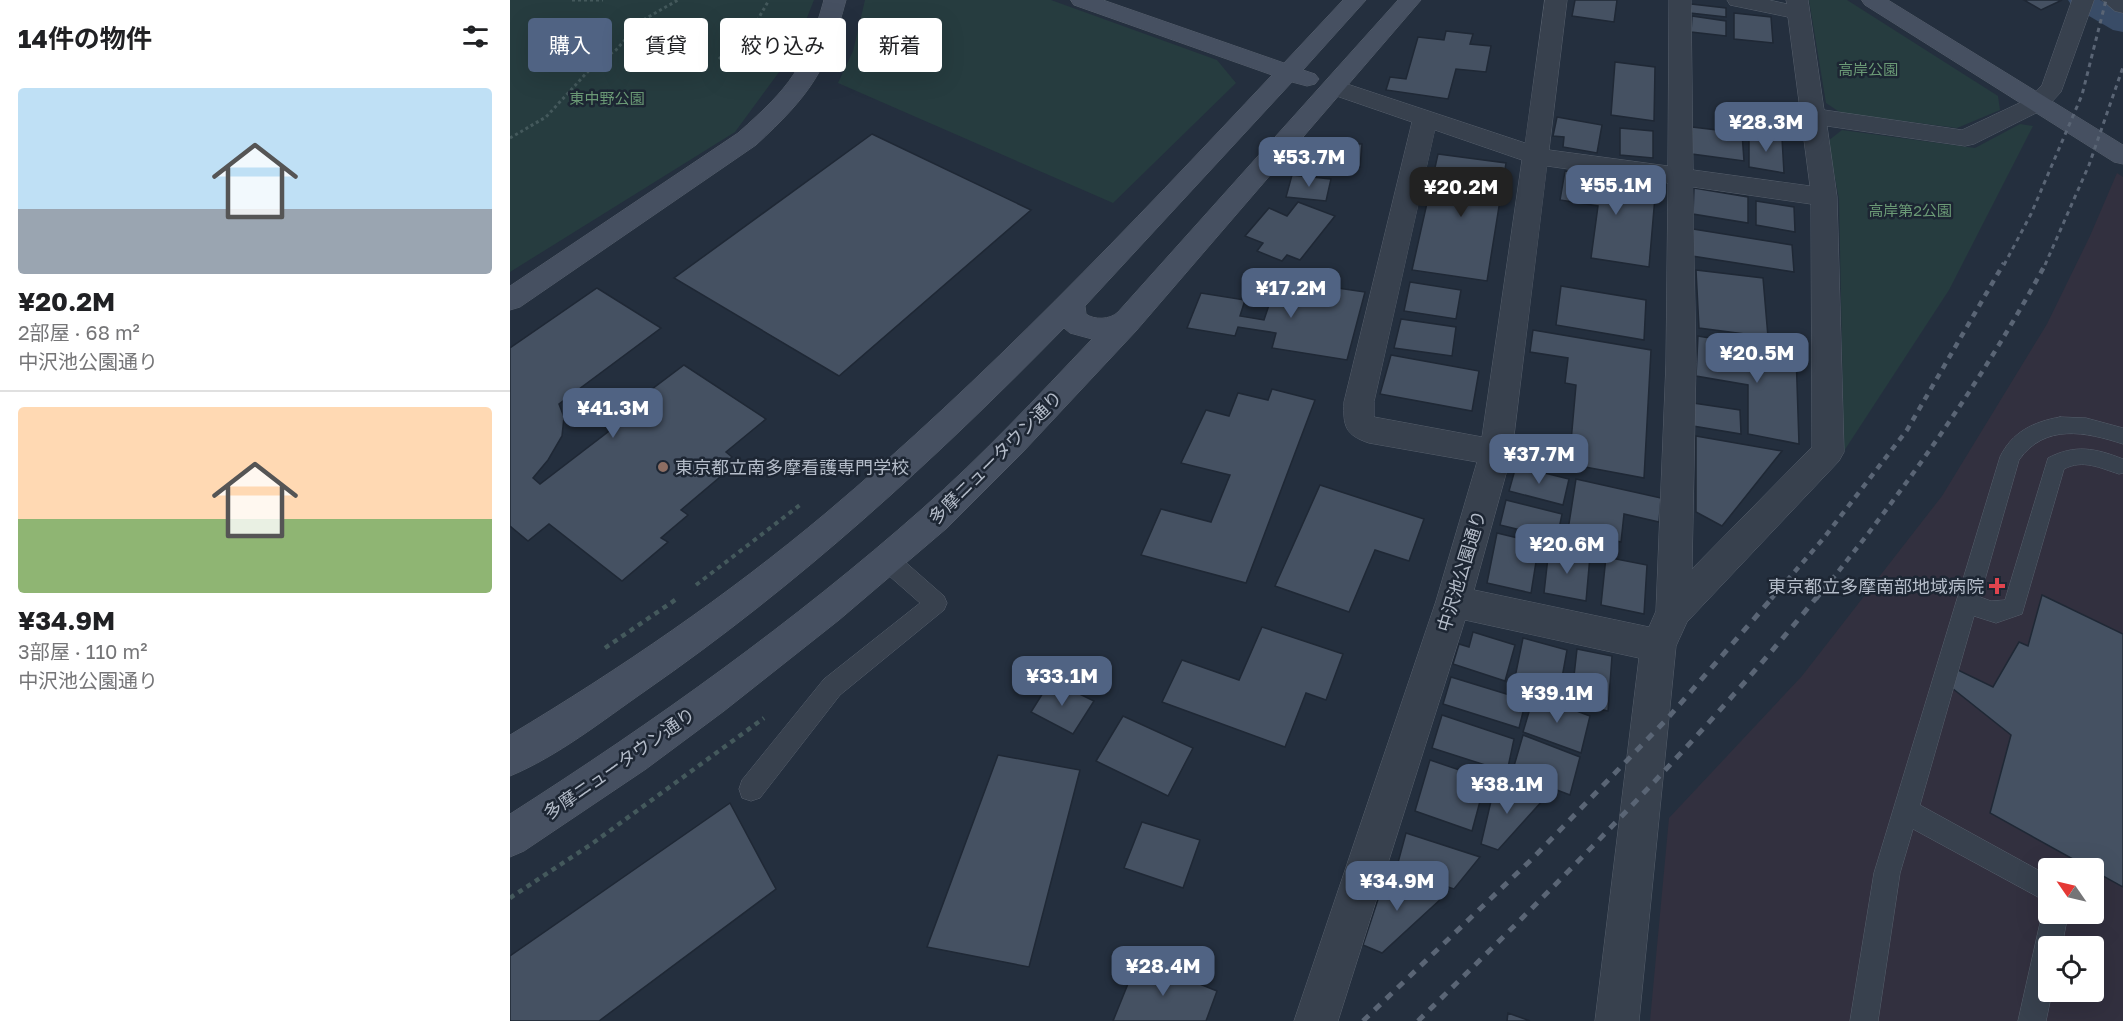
<!DOCTYPE html>
<html lang="ja">
<head>
<meta charset="utf-8">
<style>
	body { margin:0; font-family:"Golos Text","Noto Sans JP",sans-serif; background:#f6f6f6; color:#202124; height:100vh; display:flex; flex-direction:column; font-size:22px; white-space:nowrap }
	* { box-sizing:border-box; margin:0 }
	p { font-size:20px; color:#757577 }
	.icon { flex:none; width:33px; height:33px; fill:none; stroke:currentColor; stroke-width:2; stroke-linecap:round; stroke-linejoin:round }
	.map { position:relative; flex:1; overflow:hidden }
	.drawer { display:flex; flex-direction:column; background:#fff; width:510px }
	.drawer>* { flex:none }
	.hud { position:absolute; left:18px; top:18px; width:570px; height:54px; display:flex; gap:12px }
	.needle { width:39px; rotate:304deg }
	.buttons { position:absolute; left:1528px; top:858px; display:grid; gap:12px }
	.buttons a { display:grid; place-items:center; width:66px; height:66px; border-radius:6px; background:#fff; box-shadow:0 6px 24px #0002; font-size:30px }
	.price { position:absolute; translate:-50% -51px; padding:0 14px; border-radius:12px; background:#506383; color:#fff; font-size:20px; line-height:39px; filter:drop-shadow(0 2px 3px #0008) }
	.price::after { content:''; position:absolute; left:50%; top:36px; width:18px; height:14px; margin-left:-9px; background:inherit; clip-path:polygon(0 0,100% 0,50% 100%) }
	.price.active { background:#222; color:#fff }
	ul { padding:0; list-style:none }
	li { display:grid; align-content:center; gap:12px; height:318px; padding:0 18px }
	li+li { border-top:2px solid #e0e0e0 }
	li span { display:grid; place-items:center; height:186px; border-radius:6px; color:#555 }
	li>.icon { margin-inline-start:auto }
	span .icon { width:108px; height:108px; fill:#fffc; stroke-width:1 }
	li b { font-size:26px }
	h2 { display:flex; justify-content:space-between; align-items:center; height:72px; padding:0 18px; font-size:26px }
	.pill { padding:0 21px; border-radius:6px; background:#fff; box-shadow:0 6px 24px #0002; font-size:21px; line-height:54px }
	.pill.active { background:#506383; color:#fff }
	main { display:flex; flex:1; min-height:0 }
	.map>svg:first-child { display:block }
	.medical { fill:#32303f; fill-rule:evenodd }
	.green { fill:#263c3f }
	.lines { fill:none; stroke-linecap:round; stroke-linejoin:round }
	.canal { fill:#394c67; fill-rule:evenodd }
	.building { fill:#455162; stroke:#1f2835; stroke-width:1.5 }
	.lane-casing { stroke:#565f6c; stroke-width:1 }
	.street-casing { stroke:#565f6c; stroke-width:1 }
	.secondary-casing { stroke:#565f6c; stroke-width:1 }
	.path-far2 { stroke:#44595c; stroke-width:3; stroke-dasharray:3 3; stroke-linecap:butt }
	.path-far1 { stroke:#44595c; stroke-width:4; stroke-dasharray:4.5 4.5; stroke-linecap:butt }
	.path { stroke:#44595c; stroke-width:4.5; stroke-dasharray:5 5; stroke-linecap:butt }
	.lane { fill:#38414e; fill-rule:evenodd }
	.street { fill:#38414e; fill-rule:evenodd }
	.secondary { fill:#465061; fill-rule:evenodd }
	.rail-far2 { stroke:#5a6575; stroke-width:3; stroke-dasharray:4.5 4.5; stroke-linecap:butt }
	.rail-far1 { stroke:#5a6575; stroke-width:4.5; stroke-dasharray:6 6; stroke-linecap:butt }
	.rail { stroke:#5a6575; stroke-width:5; stroke-dasharray:8 8; stroke-linecap:butt }
	.education-dot { fill:#8d6e63; stroke:#1d2633; stroke-width:2 }
	.health-dot { fill:#e0444e; stroke:#1d2633; stroke-width:2 }
	.labels { text-anchor:middle; dominant-baseline:central; stroke-width:5; stroke-linejoin:round; paint-order:stroke }
	.far-park-label { font-size:15px; fill:#6b9a76; stroke:#1d2633 }
	.street-label { font-size:18px; fill:#b4bcc9; stroke:#1d2633 }
	.poi-label { font-size:18px; fill:#b4bcc9; stroke:#1d2633; text-anchor:start }
</style>
</head>
<body>
<main>
<section class="drawer">
<h2>14件の物件<svg class="icon" aria-label="filters" viewBox="0 0 24 24"><path d="M4 7h16M4 17h16"/><circle cx="9" cy="7" r="2"/><circle cx="15" cy="17" r="2"/></svg></h2>
<ul>
<li><span style="background:linear-gradient(#bfe0f5 65%,#9aa5b1 0)"><svg class="icon" aria-label="home" viewBox="0 0 24 24"><path d="M3 11l9-7 9 7M6 9v11h12V9"/></svg></span><div><b>¥20.2M</b><p>2部屋 · 68 m²</p><p>中沢池公園通り</p></div></li>
<li><span style="background:linear-gradient(#ffd9b3 60%,#8fb573 0)"><svg class="icon" aria-label="home" viewBox="0 0 24 24"><path d="M3 11l9-7 9 7M6 9v11h12V9"/></svg></span><div><b>¥34.9M</b><p>3部屋 · 110 m²</p><p>中沢池公園通り</p></div></li>
</ul>
</section>
<div class="map">
<svg width="1613" height="1021" viewBox="0 0 1613 1021">
	<rect width="100%" height="100%" fill="#242f3e"/>
	<!-- medical -->
	<path class="medical" d="M1607,173L1613,177V1021H1140L1159,818L1292,676L1432,496L1537,324L1580,236ZM1539,868H1584V914H1539ZM1539,946H1584V992H1539Z"/>
	<!-- green -->
	<g class="green">
		<path d="M0,0H304L283,53L225,132L0,272Z"/>
		<path d="M355,0H541L707,60L726,83L603,203L328,83L343,51Z"/>
		<path d="M1299,0H1337L1488,96L1490,110L1447,128L1331,113L1316,103Z"/>
		<path d="M1510,124L1523,126L1439,290L1334,451L1329,199L1318,141L1332,130L1465,148Z"/>
	</g>
	<g class="lines">
		<!-- canal -->
		<path class="canal" d="M1558,0H1590L1613,13V32L1603,30L1562,6Z"/>
	</g>
	<!-- building -->
	<g class="building">
		<path d="M1065,0H1107L1104,22L1062,16Z"/>
		<path d="M1514,0H1552L1531,10Z"/>
		<path d="M1181,4L1216,8V17L1180,13Z"/>
		<path d="M1224,13L1261,17L1263,43L1224,39Z"/>
		<path d="M1182,16L1216,21V36L1181,32Z"/>
		<path d="M936,31L963,34L960,44L981,46L976,72L946,69L938,99L876,90L880,77L896,79L908,37L934,40Z"/>
		<path d="M1105,62L1145,67L1144,121L1101,115Z"/>
		<path d="M1047,117L1092,125L1087,153L1053,147L1054,137L1043,136Z"/>
		<path d="M1182,127L1232,133L1234,161L1182,154Z"/>
		<path d="M1110,128L1143,131V158L1110,155Z"/>
		<path d="M1239,133L1272,138L1274,173L1239,167Z"/>
		<path d="M362,134L521,210L329,376L164,278Z"/>
		<path d="M822,143L852,144L850,167L819,165Z"/>
		<path d="M928,154L996,163L977,281L902,270Z"/>
		<path d="M1055,171L1146,185L1139,267L1081,258L1088,206L1050,200Z"/>
		<path d="M782,175L821,179L816,201L776,197Z"/>
		<path d="M1184,188L1238,197V223L1183,214Z"/>
		<path d="M1246,201L1284,207L1285,232L1246,225Z"/>
		<path d="M788,202L825,216L790,260L777,255L772,261L747,251L753,243L735,236L759,208L777,216Z"/>
		<path d="M1183,229L1282,245L1284,272L1182,256Z"/>
		<path d="M1186,270L1253,278L1258,337L1189,328Z"/>
		<path d="M780,281L855,292L837,360L762,348L766,333L728,327L725,336L677,328L691,293L735,300L730,316L754,320L760,302L772,305Z"/>
		<path d="M900,282L951,290L946,319L894,311Z"/>
		<path d="M1051,286L1136,300L1134,340L1046,325Z"/>
		<path d="M87,288L151,328L49,404L54,417L52,436L38,460L23,478L30,484L116,418L109,414L174,365L256,419L216,452L222,457L204,472L210,477L171,510L178,515L151,538L158,542L112,581L39,524L18,541L0,526V348Z"/>
		<path d="M891,319L946,327L942,356L884,348Z"/>
		<path d="M1023,330L1141,350L1134,478L1059,464L1066,385L1055,383L1058,358L1020,352Z"/>
		<path d="M1188,336L1286,353L1289,444L1238,434V385L1186,376Z"/>
		<path d="M881,355L969,371L962,411L870,394Z"/>
		<path d="M762,389L805,400L736,583L631,555L651,509L701,522L720,475L671,463L696,410L719,416L728,393L758,400Z"/>
		<path d="M1183,403L1230,410L1231,434L1183,426Z"/>
		<path d="M1186,436L1272,451L1212,526L1186,512Z"/>
		<path d="M1006,466L1059,479L1053,505L999,491Z"/>
		<path d="M1066,479L1151,498L1149,522L1114,514L1111,542L1058,530Z"/>
		<path d="M810,485L914,519L899,561L865,550L839,612L765,586Z"/>
		<path d="M996,500L1052,514L1047,539L990,525Z"/>
		<path d="M987,533L1029,543L1021,593L977,583Z"/>
		<path d="M1039,548L1080,556L1076,601L1034,593Z"/>
		<path d="M1096,557L1137,565L1134,614L1091,605Z"/>
		<path d="M1532,595L1613,634V887L1584,871V868H1579L1480,813L1501,735L1442,688L1448,670L1483,687L1509,642L1518,646Z"/>
		<path d="M752,627L833,654L816,700L796,693L775,747L652,702L672,660L729,680Z"/>
		<path d="M963,632L1005,645L995,681L943,664L949,644L959,647Z"/>
		<path d="M1013,638L1057,650L1048,700L1003,687Z"/>
		<path d="M1067,649L1102,656L1098,711L1061,703Z"/>
		<path d="M941,677L1016,700L1009,728L933,704Z"/>
		<path d="M541,680L584,701L563,734L521,712Z"/>
		<path d="M1024,695L1080,716L1071,753L1013,732Z"/>
		<path d="M932,715L1004,739L997,772L922,748Z"/>
		<path d="M613,716L683,748L658,796L586,761Z"/>
		<path d="M1013,735L1070,757L1060,795L1002,773Z"/>
		<path d="M488,755L570,770L519,967L417,947Z"/>
		<path d="M920,760L976,779L962,831L905,811Z"/>
		<path d="M985,784L1033,800L988,850L971,844Z"/>
		<path d="M220,803L266,889L89,1021H0V956Z"/>
		<path d="M632,822L690,840L673,888L614,868Z"/>
		<path d="M896,833L970,857L944,889L886,870Z"/>
		<path d="M876,875L933,897L872,953L853,945Z"/>
		<path d="M628,959L707,991L696,1021H603Z"/>
		<path d="M998,1013L1020,1021H997Z"/>
	</g>
	<g class="lines">
		<!-- lane casing -->
		<g class="lane-casing">
			<g id="lane">
				<path d="M1550,417L1576,418L1613,428V444C1576,432 1535,423 1509,460L1470,597L1481,601L1495,600L1538,458C1565,444 1585,448 1613,459V473L1609,474C1590,468 1573,459 1554,469L1512,614L1486,623L1464,616L1410,805L1539,876V903L1403,829L1390,873L1368,1021H1340L1364,873L1490,457C1502,432 1523,422 1550,417Z"/>
				<path d="M377,550L385,553L434,596L437,603L434,610L330,695L250,798L241,801L232,798L229,789L232,780L314,679L410,603L369,567L366,560L369,553Z"/>
				<path d="M1539,903V914H1558L1552,946H1539V992H1542L1536,1021H1508L1532,914Z"/>
			</g>
		</g>
		<!-- street casing -->
		<g class="street-casing">
			<g id="street">
				<path d="M1035,0H1057L1039,150L1158,166L1159,0H1181L1183,170L1300,186L1278,17L1220,5L1217,0H1259L1277,4L1276,0H1298L1314,110L1452,130L1520,98L1532,85L1562,0H1584L1551,92L1536,108L1464,144L1455,146L1317,126L1327,197L1334,452L1329,461L1177,622L1166,646L1129,1021H1085L1129,658L955,620L828,1021H784L926,601L967,462L859,443C835,435 833,426 834,402L902,122L815,92L811,87L815,82L823,80L831,82L1015,143ZM925,130L1012,160L972,437L864,417V402ZM1037,166L1158,183L1156,363L1146,611L1139,627L964,590L1002,452ZM1183,187L1301,204L1302,447L1182,569L1186,363Z"/>
				<path d="M1592,0H1613V13L1605,11Z"/>
			</g>
		</g>
		<!-- secondary casing -->
		<g class="secondary-casing">
			<g id="secondary">
				<path d="M314,0H336C317,71 300,95 246,145L10,307L0,310V286L228,133C281,86 295,68 314,0Z"/>
				<path d="M561,0H593L774,63L833,0H856L793,70L805,74L809,79L805,84L797,86L782,82L575,306L576,314C584,320 600,320 608,312L888,0H911L626,331L512,453L437,528L329,620L214,711L136,769L14,851L0,857V814C144,722 284,622 412,509C472,456 527,397 582,339L560,333L554,328C424,461 288,585 135,691C92,721 48,756 0,776V735C110,669 217,596 316,513C476,378 619,227 762,75L564,5Z"/>
				<path d="M1352,0H1378L1613,145V164L1604,162L1355,5Z"/>
			</g>
		</g>
		<!-- path-far2 -->
		<g class="path-far2">
			<path d="M62,0H93"/>
			<path d="M82,29L72,37L99,55"/>
			<path d="M209,59L244,26L259,0"/>
			<path d="M0,138L36,117L83,66L106,50L133,20L168,0"/>
		</g>
		<!-- path-far1 -->
		<path class="path-far1" d="M186,585L290,505"/>
		<!-- path -->
		<g class="path">
			<path d="M95,648L168,598"/>
			<path d="M0,898L83,843L254,718"/>
		</g>
		<!-- lane -->
		<use href="#lane" class="lane"/>
		<!-- street -->
		<use href="#street" class="street"/>
		<!-- secondary -->
		<use href="#secondary" class="secondary"/>
		<!-- rail-far2 -->
		<g class="rail-far2">
			<path d="M1494,265L1521,214L1572,95L1596,0"/>
			<path d="M1535,265L1579,165L1613,67"/>
		</g>
		<!-- rail-far1 -->
		<g class="rail-far1">
			<path d="M1261,599L1313,539L1397,430L1494,263"/>
			<path d="M1306,599C1392,494 1472,382 1536,263"/>
		</g>
		<!-- rail -->
		<g class="rail">
			<path d="M853,1021L1023,858L1157,719L1263,597"/>
			<path d="M908,1021C1047,885 1184,747 1307,597"/>
		</g>
	</g>
	<!-- markers -->
	<circle class="education-dot" cx="153" cy="467" r="6"/>
	<path class="health-dot" d="M1484 577h6v6h6v6h-6v6h-6v-6h-6v-6h6z"/>
	<g class="labels">
		<!-- far-park labels -->
		<g class="far-park-label">
			<text x="1358" y="69">高岸公園</text>
			<text x="97" y="98">東中野公園</text>
			<text x="1400" y="210">高岸第2公園</text>
		</g>
		<!-- street labels -->
		<g class="street-label">
			<text transform="translate(485 457) rotate(-45)">多摩ニュータウン通り</text>
			<text transform="translate(951 571) rotate(-73)">中沢池公園通り</text>
			<text transform="translate(109 763) rotate(-35)">多摩ニュータウン通り</text>
		</g>
		<!-- poi labels -->
		<g class="poi-label">
			<text x="165" y="467">東京都立南多摩看護専門学校</text>
			<text x="1474" y="586" text-anchor="end">東京都立多摩南部地域病院</text>
		</g>
	</g>
</svg>
<div class="buttons">
<a><svg class="needle" viewBox="-14 -14 28 28"><path d="M0-13l5 13h-10z" fill="#e53935"/><path d="M0 13l5-13h-10z" fill="#757577"/></svg></a>
<a><svg class="icon" aria-label="locate" viewBox="0 0 24 24"><circle cx="12" cy="12" r="6"/><path d="M12 2v4M12 18v4M2 12h4M18 12h4"/></svg></a>
</div>
<b class="price" style="left:1256px;top:153px">¥28.3M</b>
<b class="price" style="left:799px;top:188px">¥53.7M</b>
<b class="price" style="left:1106px;top:216px">¥55.1M</b>
<b class="price active" style="left:951px;top:218px">¥20.2M</b>
<b class="price" style="left:781px;top:319px">¥17.2M</b>
<b class="price" style="left:1247px;top:384px">¥20.5M</b>
<b class="price" style="left:103px;top:439px">¥41.3M</b>
<b class="price" style="left:1029px;top:485px">¥37.7M</b>
<b class="price" style="left:1057px;top:575px">¥20.6M</b>
<b class="price" style="left:552px;top:707px">¥33.1M</b>
<b class="price" style="left:1047px;top:724px">¥39.1M</b>
<b class="price" style="left:997px;top:815px">¥38.1M</b>
<b class="price" style="left:887px;top:912px">¥34.9M</b>
<b class="price" style="left:653px;top:997px">¥28.4M</b>
<div class="hud">
<a class="pill active">購入</a>
<a class="pill">賃貸</a>
<a class="pill">絞り込み</a>
<a class="pill">新着</a>
</div>
</div>
</main>
</body>
</html>
